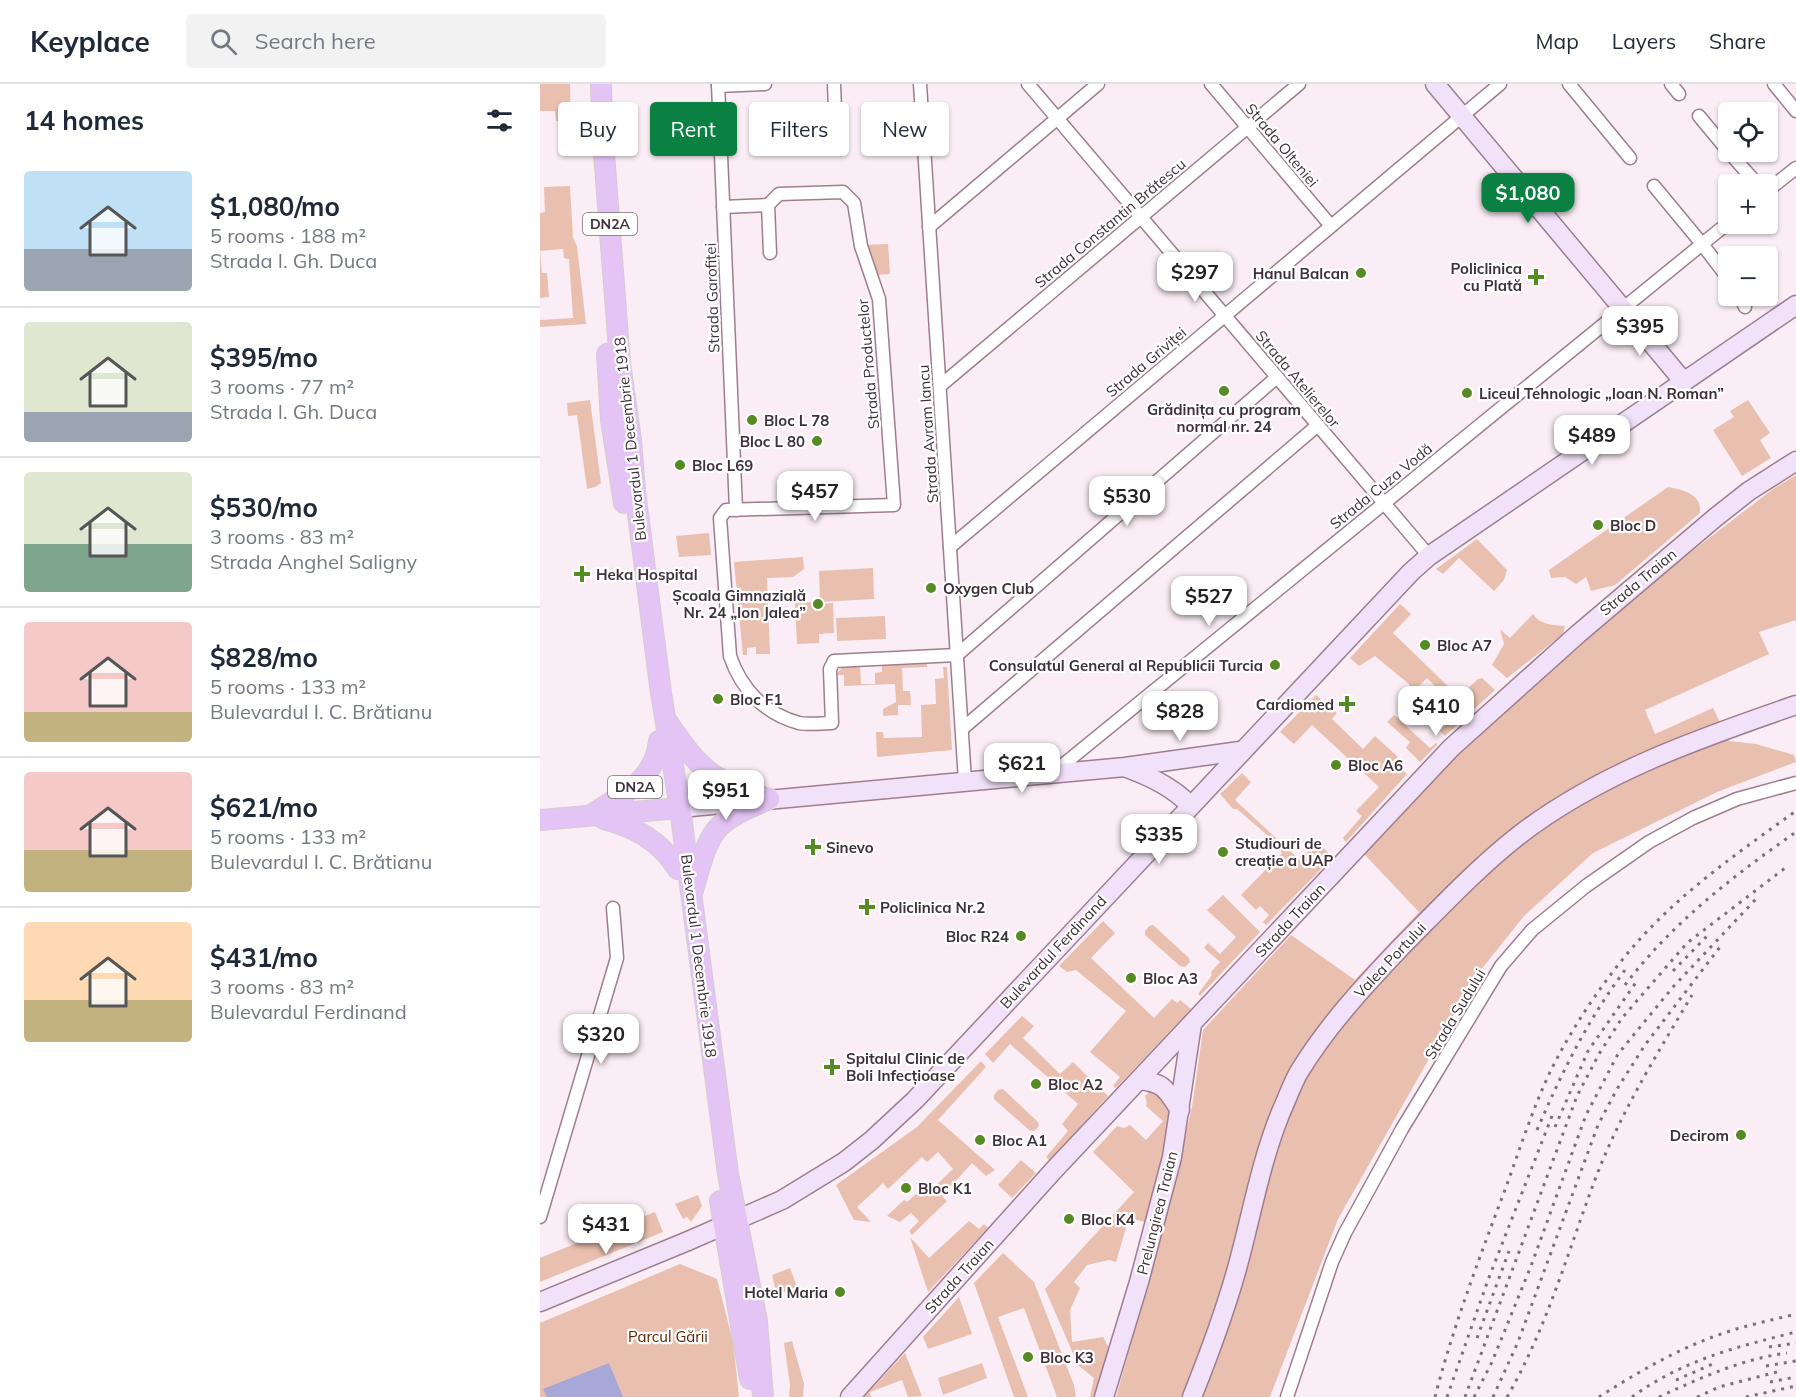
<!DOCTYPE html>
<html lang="en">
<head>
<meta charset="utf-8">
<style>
	body { margin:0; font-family:Mulish,sans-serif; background:#f2f2f3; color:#1f2937; height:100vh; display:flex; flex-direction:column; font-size:22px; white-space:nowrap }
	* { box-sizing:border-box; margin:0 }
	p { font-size:20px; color:#747a83 }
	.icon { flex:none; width:33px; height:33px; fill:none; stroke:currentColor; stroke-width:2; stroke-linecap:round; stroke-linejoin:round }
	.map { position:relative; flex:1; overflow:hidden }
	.panel { display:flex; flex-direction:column; background:#fff; width:540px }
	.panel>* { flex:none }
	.top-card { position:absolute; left:18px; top:18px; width:570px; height:54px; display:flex; gap:12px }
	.tools { position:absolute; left:1178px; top:18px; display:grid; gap:12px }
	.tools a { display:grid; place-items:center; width:60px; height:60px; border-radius:6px; background:#fff; box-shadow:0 2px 4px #0004; font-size:30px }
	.price { position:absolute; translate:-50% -51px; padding:0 14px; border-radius:12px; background:#fff; color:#222; font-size:20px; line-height:39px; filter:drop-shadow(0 2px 3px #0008) }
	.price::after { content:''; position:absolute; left:50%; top:36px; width:18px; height:14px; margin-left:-9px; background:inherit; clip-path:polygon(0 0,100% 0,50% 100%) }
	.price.active { background:#0b8043; color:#fff }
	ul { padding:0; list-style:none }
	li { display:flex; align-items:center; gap:18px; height:150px; padding:0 24px }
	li+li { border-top:2px solid #e0e1e3 }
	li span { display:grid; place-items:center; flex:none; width:168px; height:120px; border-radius:6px; color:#555 }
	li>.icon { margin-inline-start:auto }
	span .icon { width:72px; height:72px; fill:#fffc; stroke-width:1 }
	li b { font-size:26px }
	h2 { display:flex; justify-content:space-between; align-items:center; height:72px; padding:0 24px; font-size:26px }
	.pill { padding:0 21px; border-radius:6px; background:#fff; box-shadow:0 2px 4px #0004; font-size:21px; line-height:54px }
	.pill.active { background:#0b8043; color:#fff }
	header { display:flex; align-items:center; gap:36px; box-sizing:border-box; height:84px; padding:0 30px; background:#fff; border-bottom:2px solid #e0e1e3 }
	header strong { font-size:28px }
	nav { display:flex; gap:33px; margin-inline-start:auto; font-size:21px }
	.search { width:420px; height:54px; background:#f2f2f3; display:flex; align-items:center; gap:15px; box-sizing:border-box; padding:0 21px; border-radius:6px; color:#747a83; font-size:22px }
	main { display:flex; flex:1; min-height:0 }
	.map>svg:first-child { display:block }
	.green { fill:#e9c0af }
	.water { fill:#a7a8d8 }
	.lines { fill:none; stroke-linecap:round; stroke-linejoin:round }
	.street-casing { stroke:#9d7e8f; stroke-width:15 }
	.secondary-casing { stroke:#9d7e8f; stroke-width:21 }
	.primary-casing { stroke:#d1cecf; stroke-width:22 }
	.street { stroke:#fff; stroke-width:12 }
	.secondary { stroke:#f2e2f9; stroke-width:18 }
	.primary { stroke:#e4c4f4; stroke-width:20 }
	.rail { stroke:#7c6f77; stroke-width:3; stroke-dasharray:3 6; stroke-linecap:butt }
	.poi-dot { fill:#568a22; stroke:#fff; stroke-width:2 }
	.labels { text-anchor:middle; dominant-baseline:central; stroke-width:4.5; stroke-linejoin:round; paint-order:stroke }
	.shield { fill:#fff; stroke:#786f74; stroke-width:1.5 }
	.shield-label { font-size:14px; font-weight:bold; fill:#3e3139 }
	.street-label { font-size:15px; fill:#3e3139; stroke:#fff }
	.poi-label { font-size:15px; font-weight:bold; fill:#3e3139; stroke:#fff; text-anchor:start }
	.park-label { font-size:15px; fill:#602201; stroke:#fff }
</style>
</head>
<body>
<header>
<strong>Keyplace</strong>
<div class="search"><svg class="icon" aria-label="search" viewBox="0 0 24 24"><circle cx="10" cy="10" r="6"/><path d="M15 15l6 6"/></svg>Search here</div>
<nav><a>Map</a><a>Layers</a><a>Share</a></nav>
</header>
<main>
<section class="panel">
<h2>14 homes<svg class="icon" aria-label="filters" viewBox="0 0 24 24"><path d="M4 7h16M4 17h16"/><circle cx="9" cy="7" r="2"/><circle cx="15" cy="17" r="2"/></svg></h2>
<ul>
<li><span style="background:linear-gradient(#bfe0f5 65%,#9aa5b1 0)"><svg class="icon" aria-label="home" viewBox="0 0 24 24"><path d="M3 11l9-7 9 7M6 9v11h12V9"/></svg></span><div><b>$1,080/mo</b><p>5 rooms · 188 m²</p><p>Strada I. Gh. Duca</p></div></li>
<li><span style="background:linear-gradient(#dfe7d0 75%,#9aa5b1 0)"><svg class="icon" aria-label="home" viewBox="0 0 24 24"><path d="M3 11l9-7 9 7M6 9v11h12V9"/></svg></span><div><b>$395/mo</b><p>3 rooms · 77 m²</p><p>Strada I. Gh. Duca</p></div></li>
<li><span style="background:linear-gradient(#dfe7d0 60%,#7fa58c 0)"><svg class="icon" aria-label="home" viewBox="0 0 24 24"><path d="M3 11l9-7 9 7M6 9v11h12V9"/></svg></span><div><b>$530/mo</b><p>3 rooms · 83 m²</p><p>Strada Anghel Saligny</p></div></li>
<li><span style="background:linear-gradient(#f6c9c9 75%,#c2b280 0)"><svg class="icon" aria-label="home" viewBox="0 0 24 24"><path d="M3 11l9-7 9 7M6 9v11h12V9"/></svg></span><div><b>$828/mo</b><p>5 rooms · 133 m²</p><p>Bulevardul I. C. Brătianu</p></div></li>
<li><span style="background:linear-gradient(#f6c9c9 65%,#c2b280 0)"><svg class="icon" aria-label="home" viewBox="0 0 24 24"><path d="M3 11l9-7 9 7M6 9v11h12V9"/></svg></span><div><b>$621/mo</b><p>5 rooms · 133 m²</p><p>Bulevardul I. C. Brătianu</p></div></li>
<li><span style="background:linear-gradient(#ffd9b3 65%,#c2b280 0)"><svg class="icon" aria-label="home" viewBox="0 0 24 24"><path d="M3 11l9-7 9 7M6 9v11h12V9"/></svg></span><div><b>$431/mo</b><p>3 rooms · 83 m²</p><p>Bulevardul Ferdinand</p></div></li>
</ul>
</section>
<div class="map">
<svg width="1256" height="1313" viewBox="0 0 1256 1313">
	<rect width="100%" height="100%" fill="#fbedf5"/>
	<!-- green -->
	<g class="green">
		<path d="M0,0H30L31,43L21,44L20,37H16L15,27H0Z"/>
		<path d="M30,102L33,154L37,162L46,240L0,243V236L33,234L29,175L24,174L23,165L0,167L2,189H7L9,213L0,214V129L5,128L4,103Z"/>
		<path d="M348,160L350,190L337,191L325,161Z"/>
		<path d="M50,316L61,399L55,403L47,405L37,331L28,332L27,319Z"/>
		<path d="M1208,316L1230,349L1220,356L1231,374L1202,392L1173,346L1194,333L1190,327Z"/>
		<path d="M1256,391V536L1219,548L1229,570L1105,626L1115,650L1173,624L1189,657L1216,660L1254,671L1256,678L1177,708L1053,769L984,832L936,892L798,1135L730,1313H576L625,1138L652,1023L663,946L751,851L815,896L879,828L824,770L927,659L1128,483L1130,484L1233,405Z"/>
		<path d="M1128,403C1144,406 1162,410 1160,429L1075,501L1051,507L1046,493L1036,500L1025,493L1011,494L1009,486Z"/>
		<path d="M169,449L171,471L139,473L136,452Z"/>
		<path d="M937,455L967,486L964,496L954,507L919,474L903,490L896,485Z"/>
		<path d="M263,473L264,485L253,493L227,494L230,570H216V563L207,564V571H203L194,478Z"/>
		<path d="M333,484L334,515L280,518L279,487Z"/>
		<path d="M277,518L278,520L293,519L294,549L279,550V559L257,560L255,519Z"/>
		<path d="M860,520L871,530L853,549L919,613L938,595L942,594L955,606L905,652L900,647L920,627L887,594L868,613L869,600L835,572L819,582L810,574Z"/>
		<path d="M993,530C1000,541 1013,541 1025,542L1023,550L967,594L952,581L964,560L960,545L970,554Z"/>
		<path d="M345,532L346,555L297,557L296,534Z"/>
		<path d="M387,580V583L362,584L363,607H370L371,621H358V631L343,632V625L356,618L355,600L304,602V591H295L304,582H320L321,600H335V589L342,588V581Z"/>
		<path d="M403,583H407L412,666L337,673L336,648H343L344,654L382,653L381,621L396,620L395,595L404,594Z"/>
		<path d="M776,611L797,629L792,635L823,665L835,652L858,673L853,677L867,690L806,758L803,754L822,732L816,727L839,703L772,641L754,660L740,648Z"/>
		<path d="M854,631L890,664L896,659L898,660L880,678L866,664L870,658L847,638Z"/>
		<path d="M702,689L711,698L695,716L760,776L777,758L793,773L726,841L723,838L729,831L720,822L716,826L701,811L742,769L737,763L736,759L697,725H693L680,710Z"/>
		<path d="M683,811L720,848L660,912L658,910L672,891L671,888L680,878L664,864L668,859L680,870L696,853L667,826Z"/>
		<path d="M563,837L575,849L551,874L614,934L632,915L637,919L640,916L651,925L576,1004L573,1002L580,993L550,968L586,927L536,886L527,888L519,882Z"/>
		<path d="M613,841L649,874L650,878L645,883L640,882L605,851V847L609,842Z"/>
		<path d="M482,932L494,942L483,954L520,990L533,978L568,1012L510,1077L506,1073L528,1047L522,1040L538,1020L470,960L453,979L445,970Z"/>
		<path d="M441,977L446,983L398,1036L455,1086L446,1092L432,1079L402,1112L407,1117L372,1151L369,1147L379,1137L371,1129L360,1138L347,1132L364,1116L367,1118L384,1103L389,1108L413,1085L398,1068L387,1078L382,1073L348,1105L343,1099L317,1123L331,1138L314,1136L296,1101L377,1043Z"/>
		<path d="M463,1005L498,1038L499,1042L494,1047L489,1046L454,1015V1011L458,1006Z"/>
		<path d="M611,1006C615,1010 622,1014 625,1018C638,1036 611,1116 605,1138L589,1134L576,1178L569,1176L547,1181L534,1198L540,1204L530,1226L532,1258L563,1253L569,1264L554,1313H550L554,1294L538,1281L505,1205L594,1108L553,1068L577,1042L584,1044L590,1041L606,1056L623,1037L606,1022L607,1019L605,1012Z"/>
		<path d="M481,1076L496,1089L472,1114L458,1101Z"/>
		<path d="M158,1111L162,1122L151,1138L147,1133L143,1135L135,1120Z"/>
		<path d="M69,1125L77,1143L115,1128L123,1148L0,1198V1174L64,1148L57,1130Z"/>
		<path d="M429,1137L439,1145L444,1140L448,1144L388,1208L370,1153L389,1174Z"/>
		<path d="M463,1169L494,1198L534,1301L536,1313H517L484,1224L458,1233L488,1313H474L434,1199Z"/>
		<path d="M140,1180L177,1195L193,1258L199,1313H0V1239Z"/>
		<path d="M250,1184L257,1203L237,1211L232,1191Z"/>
		<path d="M419,1213L432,1250L388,1265L383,1253Z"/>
		<path d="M252,1257L264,1300L263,1313H249L250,1301L244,1259Z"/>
		<path d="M365,1269L382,1312L368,1313L362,1296L330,1308L331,1313H324Z"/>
		<path d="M442,1279L447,1294L403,1311L398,1294Z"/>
	</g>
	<!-- water -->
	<path class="water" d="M69,1279L83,1313H7L3,1305Z"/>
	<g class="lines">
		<!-- street casing -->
		<g class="street-casing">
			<g id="street">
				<path d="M178,0L196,426"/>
				<path d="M380,0L425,697"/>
				<path d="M488,0L889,472"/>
				<path d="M671,0L791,142"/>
				<path d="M1029,0L1090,74"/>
				<path d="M1131,0L1139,10"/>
				<path d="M1234,0L1256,27"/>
				<path d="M178,2L225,0"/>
				<path d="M1159,32L1188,67"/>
				<path d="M225,53L296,51L294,0"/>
				<path d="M1189,68L1217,100"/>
				<path d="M1114,102L1162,160L1188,194"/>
				<path d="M1227,107L1256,84"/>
				<path d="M228,121L239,110L303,108L314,119L321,162L339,215L354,421L186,426L180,434L190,572C201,605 225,630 259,639C269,641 282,639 292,639L290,585L294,577L417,571"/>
				<path d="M228,121L230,169"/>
				<path d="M183,123L228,121"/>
				<path d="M389,143L558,0"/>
				<path d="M1200,212L1205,223"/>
				<path d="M400,302L759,0"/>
				<path d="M410,463L960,0"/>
				<path d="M417,571L737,293"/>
				<path d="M422,645L778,341"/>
				<path d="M513,689L1188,139"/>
				<path d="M0,1133L77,874L73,824"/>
				<path d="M747,1313L792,1178L805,1149L862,1045L961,882L992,846L1046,802L1109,758L1153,734L1197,715L1256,699"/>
			</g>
		</g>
		<!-- secondary casing -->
		<g class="secondary-casing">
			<g id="secondary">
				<path d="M895,0L1144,298"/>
				<path d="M587,684C611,693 632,703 650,721"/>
				<path d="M140,724L585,683L700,667"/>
				<path d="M600,996C625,999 626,1006 640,1026"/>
				<path d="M0,1218L148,1157L242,1116L304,1078L332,1056L375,1016L871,488L889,472L1256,221"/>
				<path d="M310,1313L513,1087L911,664L1038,550L1176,433L1209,407L1256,377"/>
				<path d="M564,1313L599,1198L632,1073L652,940"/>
				<path d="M652,1313C668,1273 684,1230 696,1188C711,1135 720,1079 741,1028C747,1015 752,1000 759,988C787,942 824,902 861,863C899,825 936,785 978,752C1059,689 1160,654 1256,621"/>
			</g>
		</g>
		<!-- primary casing -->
		<g class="primary-casing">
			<g id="primary">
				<path d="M61,0L62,43L80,279L91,356L95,407L121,609L140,724L188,1090L217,1237L223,1313"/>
				<path d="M67,270L71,336L84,419"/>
				<path d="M129,640C160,688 175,697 229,715"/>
				<path d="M54,729C84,710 115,696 119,657"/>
				<path d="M64,735C95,743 120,757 138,785"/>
				<path d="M0,736L140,724"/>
				<path d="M153,806C159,787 164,761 177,745C189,731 213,723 229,715"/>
				<path d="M180,1117L210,1295"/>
			</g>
		</g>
		<!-- street -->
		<use href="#street" class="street"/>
		<!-- secondary -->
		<use href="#secondary" class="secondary"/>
		<!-- primary -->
		<use href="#primary" class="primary"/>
		<!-- rail -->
		<g class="rail">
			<path d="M1133,887L1168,851"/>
			<path d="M1085,901C1131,840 1193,792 1256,748"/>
			<path d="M1015,1043L1048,967L1097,897"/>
			<path d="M997,1046C1022,988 1047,937 1085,886"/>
			<path d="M937,1254L969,1167"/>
			<path d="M1229,1263L1256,1259"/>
			<path d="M1226,1282L1256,1277"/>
			<path d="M1136,1296L1175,1279"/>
			<path d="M1230,1298L1256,1293"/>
			<path d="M895,1313C912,1247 936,1183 960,1119C977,1075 991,1027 1012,984C1033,943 1058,905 1087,870C1134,813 1196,770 1256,727"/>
			<path d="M907,1313L948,1196L1012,1032"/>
			<path d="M925,1313L1037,1012L1059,970L1082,934L1147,859L1249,781"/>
			<path d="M934,1313L952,1278L991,1182L1046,1031L1078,970L1133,903L1216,815"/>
			<path d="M953,1313L978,1258L1058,1041L1077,1005L1105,961L1183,859"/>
			<path d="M967,1313C1007,1244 1028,1167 1056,1093C1081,1028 1117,970 1152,911"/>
			<path d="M1059,1313C1098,1288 1139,1264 1184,1249C1207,1241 1232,1236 1256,1230"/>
			<path d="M1092,1313C1143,1276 1196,1263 1256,1248"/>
			<path d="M1119,1313C1160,1294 1202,1275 1247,1269"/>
			<path d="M1157,1313L1179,1303L1241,1287"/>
			<path d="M1206,1313L1256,1302"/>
		</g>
	</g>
	<!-- markers -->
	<g class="poi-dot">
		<circle cx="821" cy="189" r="6"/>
		<path d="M993 184h6v6h6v6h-6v6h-6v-6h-6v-6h6z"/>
		<circle cx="684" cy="307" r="6"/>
		<circle cx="927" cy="309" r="6"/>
		<circle cx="212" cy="336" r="6"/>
		<circle cx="277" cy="357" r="6"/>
		<circle cx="140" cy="381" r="6"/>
		<circle cx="1058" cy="441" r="6"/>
		<path d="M39 481h6v6h6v6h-6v6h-6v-6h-6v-6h6z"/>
		<circle cx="391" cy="504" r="6"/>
		<circle cx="278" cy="520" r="6"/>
		<circle cx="885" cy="561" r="6"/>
		<circle cx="735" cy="581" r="6"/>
		<circle cx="178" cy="615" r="6"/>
		<path d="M804 611h6v6h6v6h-6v6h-6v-6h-6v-6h6z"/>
		<circle cx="796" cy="681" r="6"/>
		<path d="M270 754h6v6h6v6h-6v6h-6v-6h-6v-6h6z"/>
		<circle cx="683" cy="768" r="6"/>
		<path d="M324 814h6v6h6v6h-6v6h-6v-6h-6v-6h6z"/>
		<circle cx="481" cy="852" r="6"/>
		<circle cx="591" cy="894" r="6"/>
		<path d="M289 974h6v6h6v6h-6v6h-6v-6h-6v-6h6z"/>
		<circle cx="496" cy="1000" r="6"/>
		<circle cx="1201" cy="1051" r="6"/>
		<circle cx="440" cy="1056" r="6"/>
		<circle cx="366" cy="1104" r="6"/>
		<circle cx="529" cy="1135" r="6"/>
		<circle cx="300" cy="1208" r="6"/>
		<circle cx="488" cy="1273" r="6"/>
	</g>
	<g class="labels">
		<!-- shield labels -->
		<g class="shield">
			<rect x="43" y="129" width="54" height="22" rx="4.5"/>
			<rect x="68" y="692" width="54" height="22" rx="4.5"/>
		</g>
		<g class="shield-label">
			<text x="70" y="140">DN2A</text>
			<text x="95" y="703">DN2A</text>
		</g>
		<!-- street labels -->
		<g class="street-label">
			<text transform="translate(742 61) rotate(50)">Strada Olteniei</text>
			<text transform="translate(570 139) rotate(-40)">Strada Constantin Brătescu</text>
			<text transform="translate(172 214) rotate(-92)">Strada Garofiței</text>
			<text transform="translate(606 278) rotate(-40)">Strada Griviței</text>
			<text transform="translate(328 280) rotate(-95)">Strada Productelor</text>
			<text transform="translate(758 295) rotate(50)">Strada Atelierelor</text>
			<text transform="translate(388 350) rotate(-94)">Strada Avram Iancu</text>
			<text transform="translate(90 355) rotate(-96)">Bulevardul 1 Decembrie 1918</text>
			<text transform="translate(841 402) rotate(-39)">Strada Cuza Vodă</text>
			<text transform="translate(1098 498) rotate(-40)">Strada Traian</text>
			<text transform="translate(750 836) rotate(-47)">Strada Traian</text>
			<text transform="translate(513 868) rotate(-47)">Bulevardul Ferdinand</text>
			<text transform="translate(159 872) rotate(83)">Bulevardul 1 Decembrie 1918</text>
			<text transform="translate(850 876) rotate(-47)">Valea Portului</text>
			<text transform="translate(915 930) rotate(-59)">Strada Sudului</text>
			<text transform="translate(617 1129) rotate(-76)">Prelungirea Traian</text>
			<text transform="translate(419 1192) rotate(-48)">Strada Traian</text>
		</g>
		<!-- poi labels -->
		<g class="poi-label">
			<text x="982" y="184" text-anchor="end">Policlinica<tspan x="982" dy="17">cu Plată</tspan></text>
			<text x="809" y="189" text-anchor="end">Hanul Balcan</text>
			<text x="939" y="309">Liceul Tehnologic „Ioan N. Roman”</text>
			<text x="684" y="325" text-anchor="middle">Grădinița cu program<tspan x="684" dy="17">normal nr. 24</tspan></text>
			<text x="224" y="336">Bloc L 78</text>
			<text x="265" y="357" text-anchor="end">Bloc L 80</text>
			<text x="152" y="381">Bloc L69</text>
			<text x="1070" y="441">Bloc D</text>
			<text x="56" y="490">Heka Hospital</text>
			<text x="403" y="504">Oxygen Club</text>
			<text x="266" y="511" text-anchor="end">Școala Gimnazială<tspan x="266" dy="17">Nr. 24 „Ion Jalea”</tspan></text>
			<text x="897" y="561">Bloc A7</text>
			<text x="723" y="581" text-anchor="end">Consulatul General al Republicii Turcia</text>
			<text x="190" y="615">Bloc F1</text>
			<text x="794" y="620" text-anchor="end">Cardiomed</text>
			<text x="808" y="681">Bloc A6</text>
			<text x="695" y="759">Studiouri de<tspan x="695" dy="17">creație a UAP</tspan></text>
			<text x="286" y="763">Sinevo</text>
			<text x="340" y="823">Policlinica Nr.2</text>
			<text x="469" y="852" text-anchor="end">Bloc R24</text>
			<text x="603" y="894">Bloc A3</text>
			<text x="306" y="974">Spitalul Clinic de<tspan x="306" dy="17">Boli Infecțioase</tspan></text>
			<text x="508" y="1000">Bloc A2</text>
			<text x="1189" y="1051" text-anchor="end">Decirom</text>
			<text x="452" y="1056">Bloc A1</text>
			<text x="378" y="1104">Bloc K1</text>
			<text x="541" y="1135">Bloc K4</text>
			<text x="288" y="1208" text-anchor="end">Hotel Maria</text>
			<text x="500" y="1273">Bloc K3</text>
		</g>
		<!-- park labels -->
		<g class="park-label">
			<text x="128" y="1252">Parcul Gării</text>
		</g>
	</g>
</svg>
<div class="tools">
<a><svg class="icon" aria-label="locate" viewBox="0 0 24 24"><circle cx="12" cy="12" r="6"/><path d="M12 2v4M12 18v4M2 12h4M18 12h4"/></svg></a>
<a>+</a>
<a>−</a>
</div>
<b class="price active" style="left:988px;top:140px">$1,080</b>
<b class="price" style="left:655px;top:219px">$297</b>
<b class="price" style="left:1100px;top:273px">$395</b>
<b class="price" style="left:1052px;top:382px">$489</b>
<b class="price" style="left:275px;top:438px">$457</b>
<b class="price" style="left:587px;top:443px">$530</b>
<b class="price" style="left:669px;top:543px">$527</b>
<b class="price" style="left:896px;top:653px">$410</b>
<b class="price" style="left:640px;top:658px">$828</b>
<b class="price" style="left:482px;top:710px">$621</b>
<b class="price" style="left:186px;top:737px">$951</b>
<b class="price" style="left:619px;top:781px">$335</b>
<b class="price" style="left:61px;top:981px">$320</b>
<b class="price" style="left:66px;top:1171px">$431</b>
<div class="top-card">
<a class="pill">Buy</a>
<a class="pill active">Rent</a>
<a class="pill">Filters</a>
<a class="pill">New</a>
</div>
</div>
</main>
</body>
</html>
